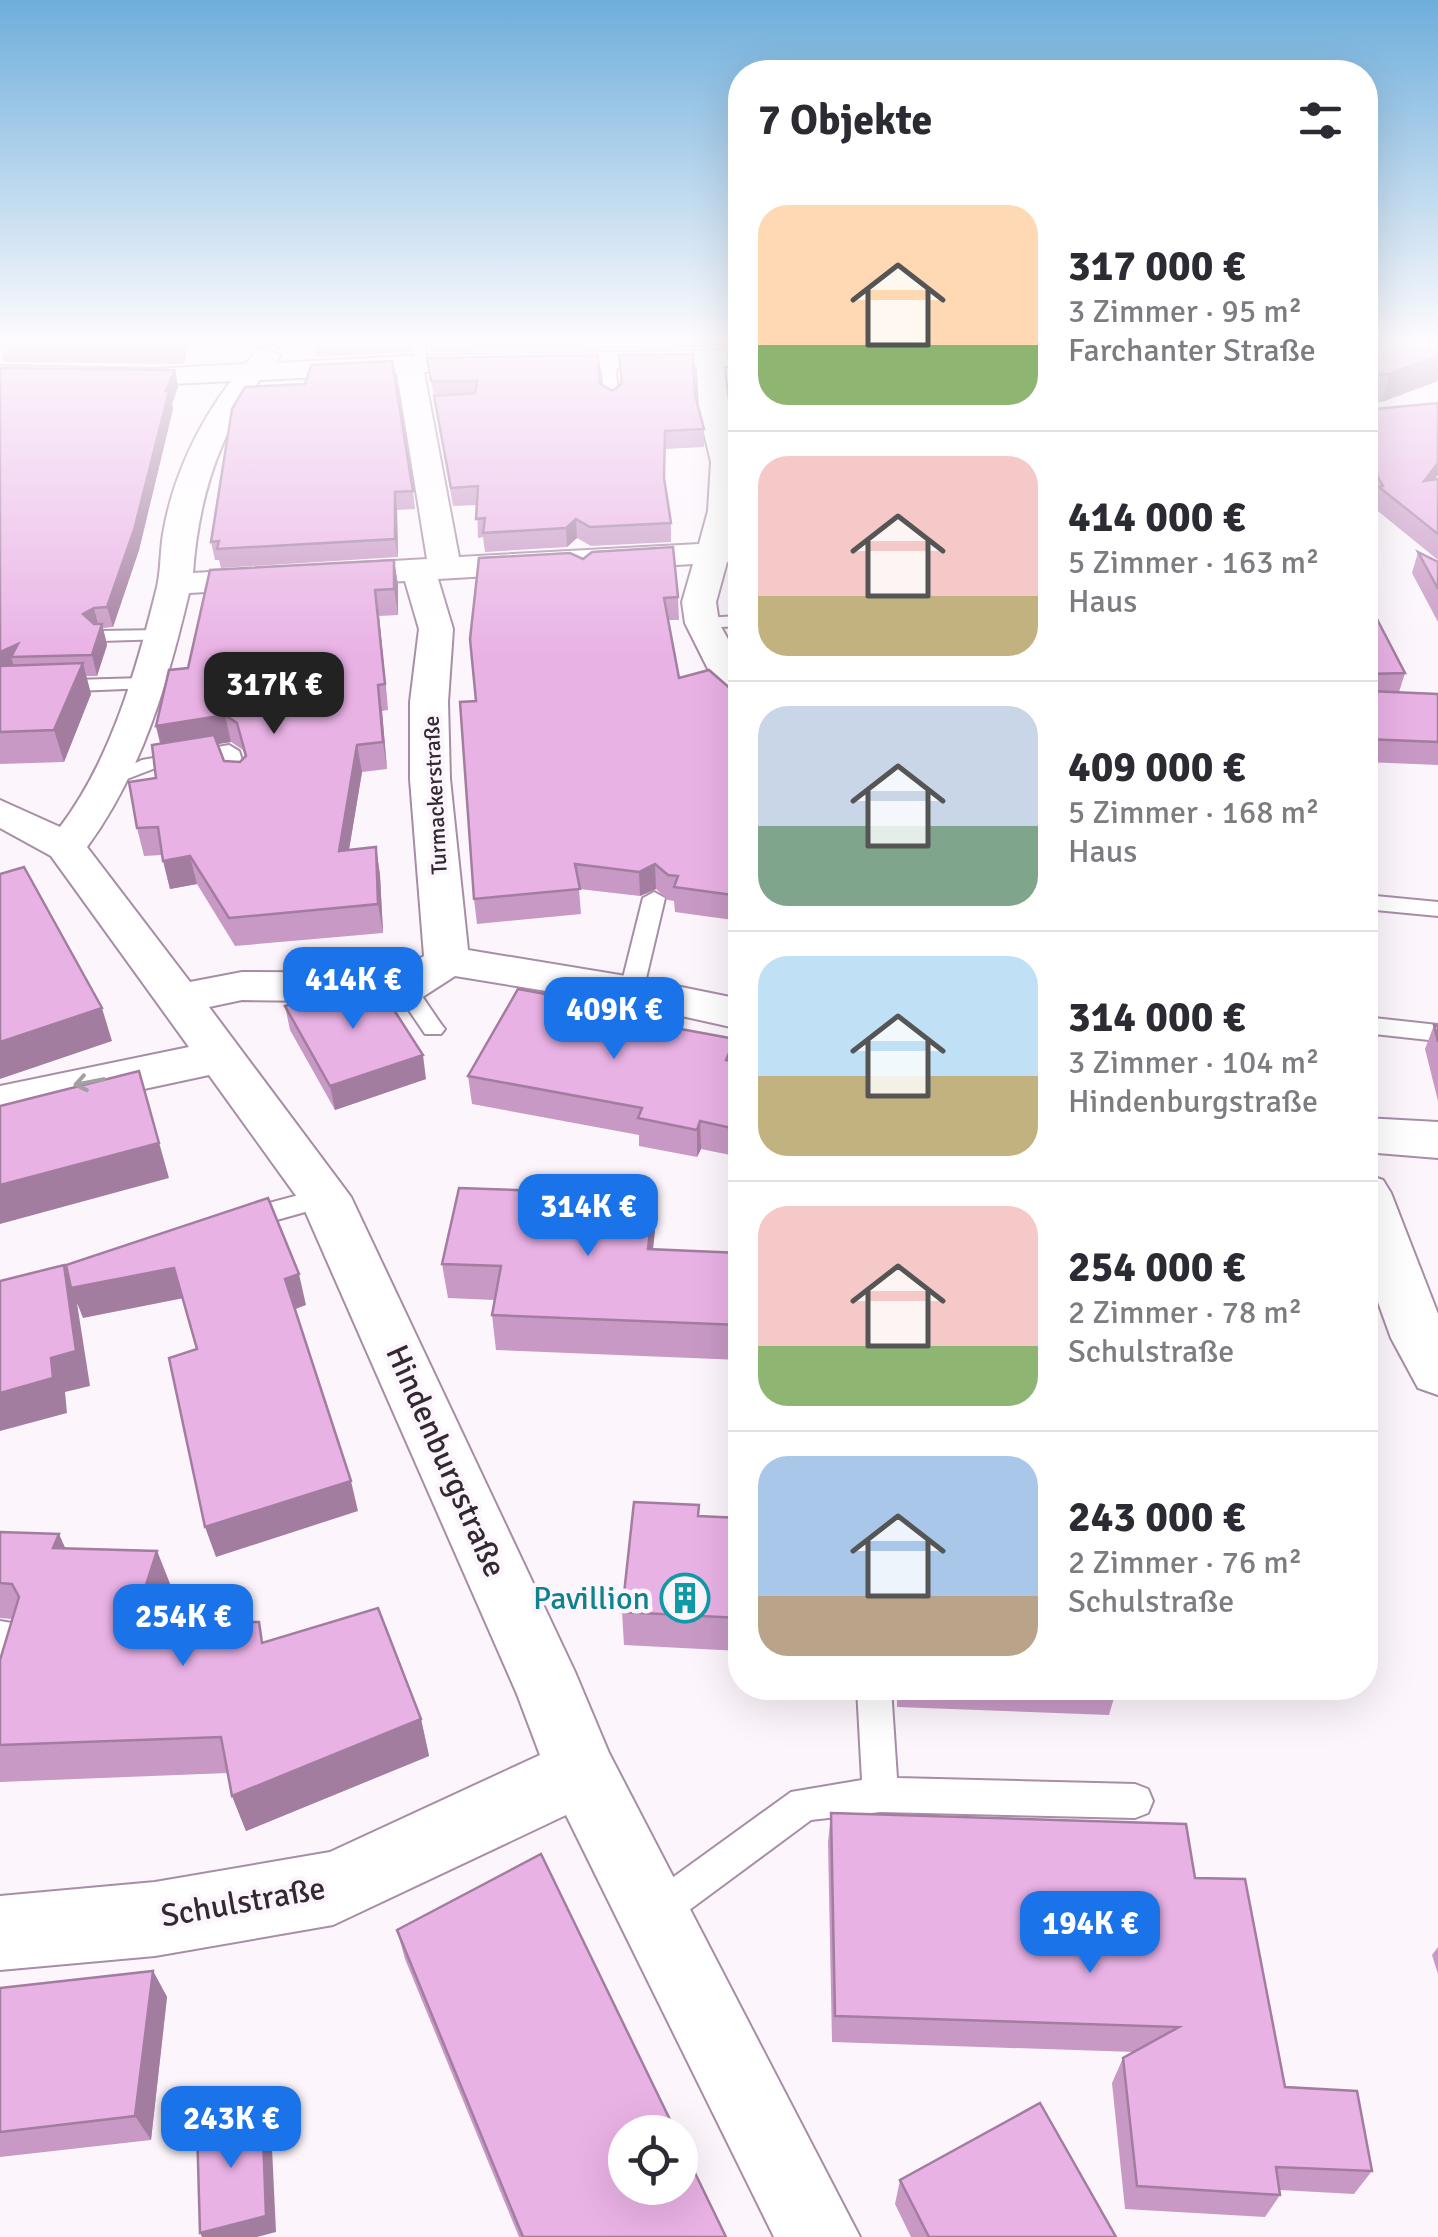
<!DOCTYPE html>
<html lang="de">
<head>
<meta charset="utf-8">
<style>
	body { margin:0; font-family:Signika,sans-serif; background:#f7f7f7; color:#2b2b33; height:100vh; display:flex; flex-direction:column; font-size:38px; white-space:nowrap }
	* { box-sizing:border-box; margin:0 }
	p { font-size:32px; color:#7c7c81 }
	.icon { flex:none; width:55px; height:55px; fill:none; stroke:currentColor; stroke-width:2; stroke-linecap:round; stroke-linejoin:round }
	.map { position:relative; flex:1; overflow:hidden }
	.drawer { position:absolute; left:728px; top:60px; width:650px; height:1640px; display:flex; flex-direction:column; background:#fff; border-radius:40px; box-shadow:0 10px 40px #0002 }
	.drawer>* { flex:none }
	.tools { position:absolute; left:608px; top:2115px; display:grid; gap:20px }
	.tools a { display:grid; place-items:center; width:90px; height:90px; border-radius:50%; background:#fff; box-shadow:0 10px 40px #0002; font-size:50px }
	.price { position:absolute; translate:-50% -85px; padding:0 22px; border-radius:20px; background:#1a73e8; color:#fff; font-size:32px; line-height:65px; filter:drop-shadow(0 2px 5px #0008) }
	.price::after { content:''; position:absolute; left:50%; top:60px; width:30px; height:22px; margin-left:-15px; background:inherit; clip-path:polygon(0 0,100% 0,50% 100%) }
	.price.selected { background:#222; color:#fff }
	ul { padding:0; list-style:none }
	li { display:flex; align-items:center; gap:30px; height:250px; padding:0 30px }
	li+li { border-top:2px solid #e1e1e2 }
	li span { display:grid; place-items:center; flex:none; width:280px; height:200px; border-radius:30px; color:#555 }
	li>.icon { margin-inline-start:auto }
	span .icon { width:120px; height:120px; fill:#fffc; stroke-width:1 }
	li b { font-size:42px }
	h2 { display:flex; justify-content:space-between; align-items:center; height:120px; padding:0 30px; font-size:42px }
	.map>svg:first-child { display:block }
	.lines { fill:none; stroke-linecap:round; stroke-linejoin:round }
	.service-casing { stroke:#a88da6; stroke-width:4 }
	.minor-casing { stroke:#a88da6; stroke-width:4 }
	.service { fill:#fff; fill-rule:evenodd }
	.minor { fill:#fff; fill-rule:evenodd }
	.wall { fill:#c899c5; fill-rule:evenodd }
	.shaded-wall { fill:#a37da0 }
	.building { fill:#e9b2e5; stroke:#a37da0; stroke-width:2.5 }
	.oneway { stroke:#a49fa3 }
	.labels { text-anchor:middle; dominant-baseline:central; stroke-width:9; stroke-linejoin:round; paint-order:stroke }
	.far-street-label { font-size:22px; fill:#342933; stroke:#fcf6fc }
	.near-street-label { font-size:32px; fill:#342933; stroke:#fcf6fc }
	.near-culture-label { font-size:32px; fill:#0d838f; stroke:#fcf6fc; text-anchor:end }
</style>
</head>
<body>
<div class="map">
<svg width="1438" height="2237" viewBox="0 0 1438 2237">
	<rect width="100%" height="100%" fill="#fcf6fc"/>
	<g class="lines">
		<!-- service casing -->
		<g class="service-casing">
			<g id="service">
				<path d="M266,342H286L287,343L280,347Z"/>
				<path d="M405,342L426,345V367H416L414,350Z"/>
				<path d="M608,357L615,361L619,401L612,405L605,401L601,361Z"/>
				<path d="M740,616V626L702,628L693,623L702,618Z"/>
				<path d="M160,630L169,635L166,639L101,641L92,636L101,631Z"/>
				<path d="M144,678L150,680V688L0,694V682Z"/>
				<path d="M229,745L239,751L249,781L246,785H232L222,758L153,769L109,786L99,780L142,760Z"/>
				<path d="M654,892L665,898L630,1046L618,1054L606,1046L643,898Z"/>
				<path d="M1365,895L1438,902V916L1365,909Z"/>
				<path d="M405,981L413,983L441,1024L445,1029L441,1034H425L394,988Z"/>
				<path d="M1365,1017L1438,1025V1041L1365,1033Z"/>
				<path d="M325,1188L334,1190L338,1197L334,1204L241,1230L232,1227L228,1220L232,1213Z"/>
				<path d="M0,1621L30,1626L34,1636L12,1717L0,1722Z"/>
				<path d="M857,1688H891L897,1778L1135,1784L1148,1789L1153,1801L1148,1813L1135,1818L880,1812L811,1820L669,1925L656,1931L643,1925L637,1912L643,1899L791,1792L862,1780Z"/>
			</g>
		</g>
		<!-- minor casing -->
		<g class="minor-casing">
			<g id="minor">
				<path d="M267,348L280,356L276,363L409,356L740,350V366H724C729,432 749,475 732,542L740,541V561L727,562L716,602L719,623L740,661V706L727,703L721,695L685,623L682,602L693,564L438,579L453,629L448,702L450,779L468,950L632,977L740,999V1029L632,1005L455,976L421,998L405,1002L242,1000L209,1007L351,1197L575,1672L609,1753L860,2237H774L566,1815L333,1925L155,1956L0,1970V1896L155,1882L330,1852L540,1755L517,1694L302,1204L209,1075L0,1120V1086L189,1047L51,856L0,828V800L60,827C111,760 137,668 157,587C161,570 160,552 163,534C172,480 197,425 231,381L152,385L0,382V366L152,369L245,364L258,350ZM697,367L699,412L711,462L708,511L699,544L459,557L424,372ZM397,373L427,559L193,573C198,502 217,437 260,380ZM405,581L419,629L410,702V779L424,956L396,973L242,972L190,982L87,847C142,772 168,682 189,593Z"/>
				<path d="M1365,1118L1438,1122V1158L1365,1152Z"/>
				<path d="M1365,1174L1383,1180L1391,1193L1438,1314V1395L1418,1388L1391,1338L1365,1266Z"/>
			</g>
		</g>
		<!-- service -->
		<use href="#service" class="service"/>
		<!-- minor -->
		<use href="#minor" class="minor"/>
	</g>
	<!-- wall -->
	<g class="wall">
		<path d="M3,342H189L184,364L3,362L0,345Z"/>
		<path d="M313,342H409L410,352L316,357Z"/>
		<path d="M427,342H740V347L430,352L429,343Z"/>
		<path d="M1365,342H1438L1382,402L1365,403Z"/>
		<path d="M740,352V446L728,370V353Z"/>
		<path d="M619,355L695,395L704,429V447L665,449L664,483L671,523V542L591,546L577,538L567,547L485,552L483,537L478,538L477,505L453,506L427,358L600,384L613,391L621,384Z"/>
		<path d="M0,368L175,370L178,387L172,404L173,409L139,550L113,627L103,628L107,645L97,676H86L91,694L64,762L0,764Z"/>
		<path d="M232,409L413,491L415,509L397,510L398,557L221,568L219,560H215L211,542Z"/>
		<path d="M1365,410L1435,479H1438V560L1373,507L1375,502L1365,483Z"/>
		<path d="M1418,552L1438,562V622L1412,573Z"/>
		<path d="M583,559L678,597L679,620H668L679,678L740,697V921L675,912L674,901L668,900L656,889L640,896L579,889L581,914L477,924L474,899L476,701Z"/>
		<path d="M394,560L398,585V615L379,616L388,710L382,711L387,769L362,772L349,850L376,847L380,875L383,933L235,946L197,884L170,889L162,855L144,856L137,828L156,778L160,744L156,726L188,668ZM231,742L243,750L245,757L240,762L224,761L217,744Z"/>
		<path d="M1365,596L1405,673L1399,692L1438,694V765L1365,762Z"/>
		<path d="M600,1004L602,1022L614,1030L740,1063V1157L701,1149L697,1157L639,1146V1135L472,1104L468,1076Z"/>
		<path d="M285,1006L426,1079L335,1110L290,1030Z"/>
		<path d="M1434,1025L1438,1026V1101L1425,1049Z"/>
		<path d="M655,1230L653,1249L740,1253V1360L496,1350L492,1315L494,1300L448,1298L442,1264Z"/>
		<path d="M699,1505V1516L740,1518V1651L624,1645L622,1612Z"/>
		<path d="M0,1532L65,1548L157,1551L172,1589L162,1622L266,1642L421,1719L429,1756L246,1831L232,1796L228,1773L0,1782V1660L12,1619L0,1618Z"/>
		<path d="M897,1688H1117L1109,1715L897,1707Z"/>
		<path d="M831,1813L1195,1878L1285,2087L1372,2171L1354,2194L1280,2190V2195L1265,2217L1125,2209L1112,2083L1123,2058L1135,2052L832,2042L828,1842Z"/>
		<path d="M397,1930L726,2237H519L405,1959Z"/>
		<path d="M1438,1947V1974L1432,1955Z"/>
		<path d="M153,1971L167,1997L151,2140L0,2157V1988Z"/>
		<path d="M900,2180L1116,2237H911L895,2204Z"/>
	</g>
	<!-- shaded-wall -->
	<g class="shaded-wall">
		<path d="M182,342H189L184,364L181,347Z"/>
		<path d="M1438,356V381L1382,402L1389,374Z"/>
		<path d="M175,370L178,387L172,404L173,409L139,550L113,627L107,607L166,391Z"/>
		<path d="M1372,375L1365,402V384Z"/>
		<path d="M1438,463V475L1419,501L1424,481Z"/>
		<path d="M395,492L397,510L398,557L395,539Z"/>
		<path d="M576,519L577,538L567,547L566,528Z"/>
		<path d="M394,560L398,585V615L394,589Z"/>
		<path d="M375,590L379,616L388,710L385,684Z"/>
		<path d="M94,608L99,628L83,614Z"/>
		<path d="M102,624L107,645L97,676L92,655Z"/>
		<path d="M18,644L11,657L15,669L0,676V652Z"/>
		<path d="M83,663L91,694L64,762L54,730Z"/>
		<path d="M378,685L382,711L387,769L383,742Z"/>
		<path d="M225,715L231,742L163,753L156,726Z"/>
		<path d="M357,745L362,772L344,879L339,851Z"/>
		<path d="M376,847L380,875L383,933L378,904Z"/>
		<path d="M190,856L197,884L170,889L163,861Z"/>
		<path d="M655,864L656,889L640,896L639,872Z"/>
		<path d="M102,1008L112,1041L0,1079V1042Z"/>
		<path d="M735,1039L734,1066L726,1060Z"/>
		<path d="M423,1055L426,1079L335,1110L330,1086Z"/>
		<path d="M139,1071L169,1178L0,1224V1185Z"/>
		<path d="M700,1121L701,1149L697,1157V1130Z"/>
		<path d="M654,1195L655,1230L649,1284L648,1249Z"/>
		<path d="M64,1265L72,1288L174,1268L184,1298L83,1318L77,1303L90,1386L65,1392L67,1413L0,1431V1393L51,1358Z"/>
		<path d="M299,1274L306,1305L293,1310L285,1279Z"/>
		<path d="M351,1481L358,1511L216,1557L205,1527Z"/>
		<path d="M59,1534L76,1572L53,1548Z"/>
		<path d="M157,1551L172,1589L150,1659L134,1622Z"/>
		<path d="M421,1719L429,1756L246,1831L232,1796Z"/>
		<path d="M153,1971L167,1997L151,2140L135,2116Z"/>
		<path d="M262,2109L271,2127L276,2232L257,2237H202L200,2233Z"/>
	</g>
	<!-- building -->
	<g class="building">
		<path d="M3,342H182L181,347L0,346Z"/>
		<path d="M1365,342H1438V356L1389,374L1372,375L1368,382L1365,384Z"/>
		<path d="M740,352V427L728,353Z"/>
		<path d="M693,354L695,395L704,429L665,431L664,478L671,523L590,527L576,519L566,528L483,533L485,518L476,519L478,486L451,488L434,396L475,393L477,381H431L427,358L598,355L600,384L613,391L622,383L619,355Z"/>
		<path d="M392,361L413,491L395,492V539L217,549L219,541L211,542L232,409L245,387L305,384L311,365Z"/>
		<path d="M0,368L175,370L166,391H169L134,530L107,607L94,608L83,614L94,624H102L92,655L11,657L18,644L0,652Z"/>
		<path d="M1438,403V463L1424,481L1438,479V534L1379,487L1383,486L1365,454V410Z"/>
		<path d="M673,547L678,597L664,598L679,678L709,670L740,697V896L674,887L678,876L668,875L655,864L639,872L575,864L580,889L474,899L460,702L476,701L470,639L479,558L570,553L583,559L592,552Z"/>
		<path d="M1418,552L1438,562V589Z"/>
		<path d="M394,560V589L375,590L385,684L378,685L383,742L357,745L339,851L376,847L378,904L229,918L190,856L163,861L158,827L137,828L129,782L156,778L152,745L214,735L224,761L240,762L246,756L237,723L225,715L156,726L169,670L188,668L210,570Z"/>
		<path d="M1365,596L1405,673L1369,674V691L1438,694V742L1365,739Z"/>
		<path d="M83,663L54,730L0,732V666Z"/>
		<path d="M24,867L102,1008L0,1042V874Z"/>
		<path d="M363,982H376L423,1055L330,1086L285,1006Z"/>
		<path d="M518,989L600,1004L595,1013L602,1014V1022L614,1030L632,1020L735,1039L726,1060L740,1063V1130L700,1121L697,1130L638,1118L642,1108L468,1076Z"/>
		<path d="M1434,1025L1438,1026V1042Z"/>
		<path d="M139,1071L159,1143L0,1185V1106Z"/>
		<path d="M459,1188L654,1195L648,1249L740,1253V1325L492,1315L501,1266L442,1264Z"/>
		<path d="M268,1198L299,1274L285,1279L351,1481L205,1527L169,1358L197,1349L174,1268L71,1288L66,1265Z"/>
		<path d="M64,1265L76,1351L51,1358L53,1378L0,1393V1281Z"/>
		<path d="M634,1502L699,1505L698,1516L740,1518V1618L622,1612Z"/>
		<path d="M0,1532L59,1534L53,1548L157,1551L134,1622H259L262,1643L378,1608L421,1719L232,1796L221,1737L0,1745V1660L19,1597L12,1584L0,1583Z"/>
		<path d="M831,1813L1186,1824L1195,1878L1245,1879L1285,2087L1357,2091L1372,2171L1276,2167L1280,2195L1137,2186L1123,2058L1179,2027L835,2016Z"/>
		<path d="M541,1854L676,2132H625V2188H680V2142L726,2237H523L397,1930Z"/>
		<path d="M153,1971L135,2116L0,2132V1988Z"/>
		<path d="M1040,2103L1116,2237H929L900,2180Z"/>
		<path d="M262,2109L266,2216L200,2233L197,2127Z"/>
	</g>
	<!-- one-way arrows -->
	<defs><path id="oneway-shaft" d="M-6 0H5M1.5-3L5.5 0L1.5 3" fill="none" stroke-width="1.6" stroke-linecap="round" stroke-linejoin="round" transform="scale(2.5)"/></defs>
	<use class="oneway" href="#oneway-shaft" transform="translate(89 1082) rotate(169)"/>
	<!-- sky -->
	<linearGradient id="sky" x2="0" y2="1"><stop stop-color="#6eaedb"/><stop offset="0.52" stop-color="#fefbfe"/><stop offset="1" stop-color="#fefbfe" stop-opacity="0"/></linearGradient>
	<rect width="1438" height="655" fill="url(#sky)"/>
	<!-- icons -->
	<defs>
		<g id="building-ring" transform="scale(2.5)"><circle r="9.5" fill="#fcf6fc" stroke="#0f9aa8" stroke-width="1.5"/><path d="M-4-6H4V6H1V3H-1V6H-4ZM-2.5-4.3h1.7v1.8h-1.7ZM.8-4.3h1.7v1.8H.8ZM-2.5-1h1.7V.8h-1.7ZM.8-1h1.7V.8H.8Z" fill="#0f9aa8"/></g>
	</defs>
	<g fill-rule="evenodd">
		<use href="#building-ring" x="685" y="1598"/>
	</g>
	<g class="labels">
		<!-- far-street labels -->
		<g class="far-street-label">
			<text transform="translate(435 795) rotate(-93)">Turmackerstraße</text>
		</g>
		<!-- near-street labels -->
		<g class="near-street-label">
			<text transform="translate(446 1461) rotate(66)">Hindenburgstraße</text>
			<text transform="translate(243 1902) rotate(-10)">Schulstraße</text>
		</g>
		<!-- near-culture labels -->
		<g class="near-culture-label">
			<text x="650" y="1598">Pavillion</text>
		</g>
	</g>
</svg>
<div class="tools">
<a><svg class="icon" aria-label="locate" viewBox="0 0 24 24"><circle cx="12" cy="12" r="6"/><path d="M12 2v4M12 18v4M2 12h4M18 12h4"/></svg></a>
</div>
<b class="price selected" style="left:274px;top:737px">317K €</b>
<b class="price" style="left:353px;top:1032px">414K €</b>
<b class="price" style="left:614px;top:1062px">409K €</b>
<b class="price" style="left:588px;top:1259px">314K €</b>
<b class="price" style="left:183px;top:1669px">254K €</b>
<b class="price" style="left:1090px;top:1976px">194K €</b>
<b class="price" style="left:231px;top:2171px">243K €</b>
<section class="drawer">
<h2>7 Objekte<svg class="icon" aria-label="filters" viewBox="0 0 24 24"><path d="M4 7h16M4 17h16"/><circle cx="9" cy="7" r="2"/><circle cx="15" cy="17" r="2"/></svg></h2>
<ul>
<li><span style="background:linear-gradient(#ffd9b3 70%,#8fb573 0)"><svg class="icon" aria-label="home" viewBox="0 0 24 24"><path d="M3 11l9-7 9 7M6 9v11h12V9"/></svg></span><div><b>317 000 €</b><p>3 Zimmer · 95 m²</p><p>Farchanter Straße</p></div></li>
<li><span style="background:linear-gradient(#f6c9c9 70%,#c2b280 0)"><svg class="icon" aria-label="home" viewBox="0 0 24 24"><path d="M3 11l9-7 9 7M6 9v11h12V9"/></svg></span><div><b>414 000 €</b><p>5 Zimmer · 163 m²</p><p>Haus</p></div></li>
<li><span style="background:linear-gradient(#c9d6e8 60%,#7fa58c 0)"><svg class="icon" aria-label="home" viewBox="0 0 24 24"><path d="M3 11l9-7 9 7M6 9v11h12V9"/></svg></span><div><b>409 000 €</b><p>5 Zimmer · 168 m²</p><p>Haus</p></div></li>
<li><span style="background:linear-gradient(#bfe0f5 60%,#c2b280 0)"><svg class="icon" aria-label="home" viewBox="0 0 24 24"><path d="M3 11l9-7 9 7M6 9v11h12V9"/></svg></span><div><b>314 000 €</b><p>3 Zimmer · 104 m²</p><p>Hindenburgstraße</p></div></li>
<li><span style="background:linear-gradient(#f6c9c9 70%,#8fb573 0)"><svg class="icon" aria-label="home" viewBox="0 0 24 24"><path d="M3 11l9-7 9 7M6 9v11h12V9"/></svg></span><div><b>254 000 €</b><p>2 Zimmer · 78 m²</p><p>Schulstraße</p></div></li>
<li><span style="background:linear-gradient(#a9c7e8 70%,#b9a48a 0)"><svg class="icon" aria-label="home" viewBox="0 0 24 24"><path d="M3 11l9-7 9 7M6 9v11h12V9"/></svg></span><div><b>243 000 €</b><p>2 Zimmer · 76 m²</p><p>Schulstraße</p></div></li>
</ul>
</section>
</div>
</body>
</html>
